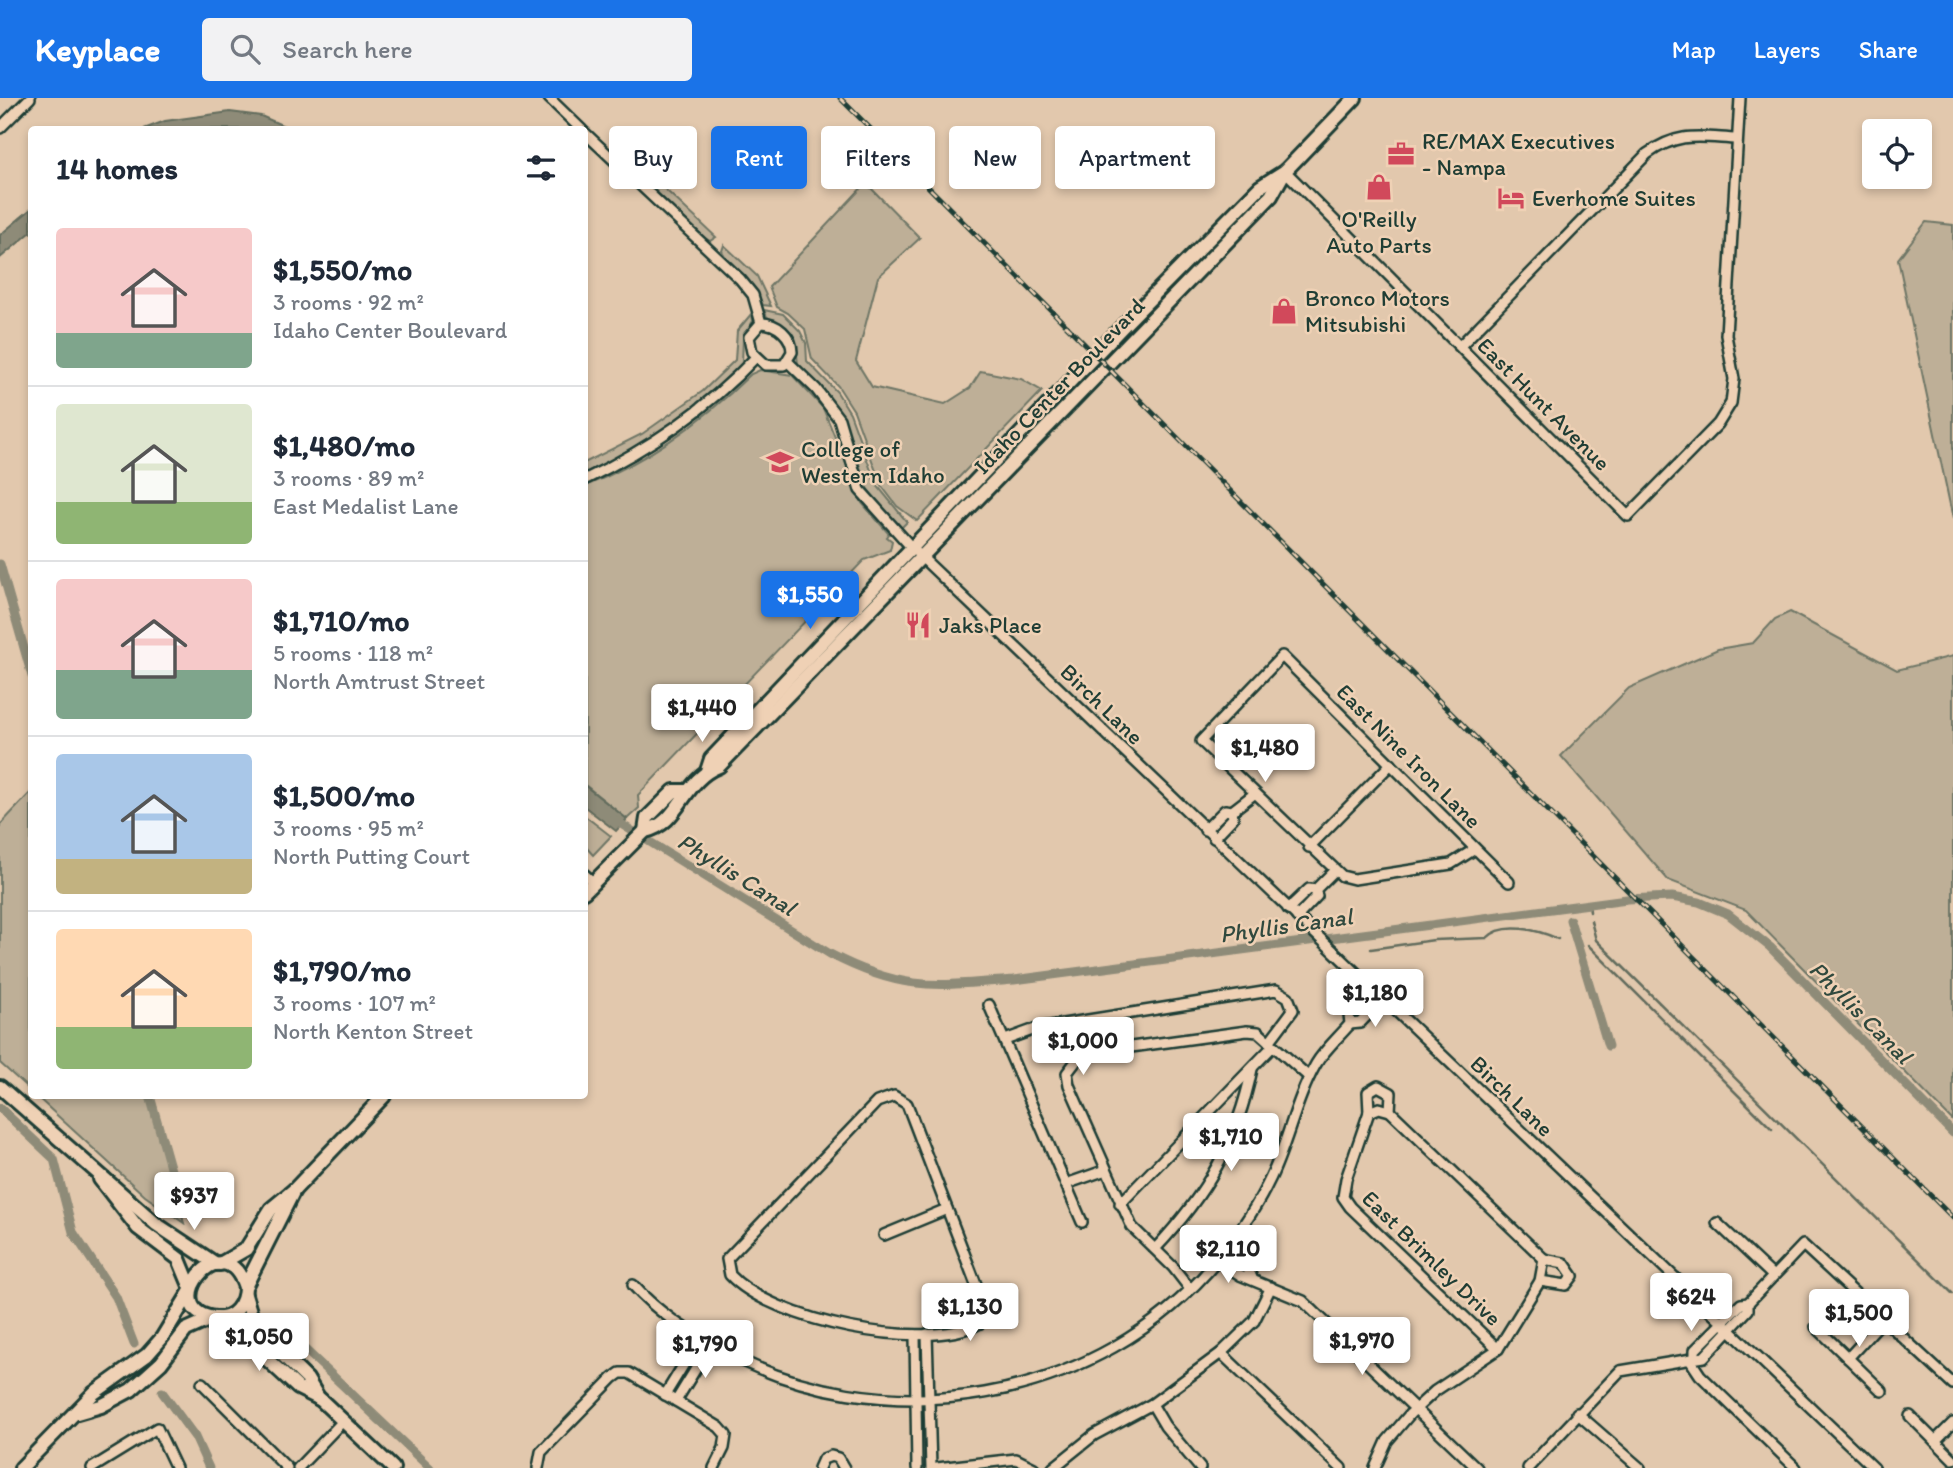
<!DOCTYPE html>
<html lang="en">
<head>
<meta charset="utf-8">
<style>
	body { margin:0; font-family:Itim,sans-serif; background:#f2f2f3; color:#1f2937; height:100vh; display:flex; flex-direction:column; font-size:26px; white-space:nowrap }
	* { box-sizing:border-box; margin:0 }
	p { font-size:23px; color:#747a83 }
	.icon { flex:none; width:38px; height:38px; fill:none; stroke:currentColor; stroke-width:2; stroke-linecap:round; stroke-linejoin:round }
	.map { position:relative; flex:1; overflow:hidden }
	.side { position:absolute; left:28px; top:28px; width:560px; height:973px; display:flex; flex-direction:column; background:#fff; border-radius:7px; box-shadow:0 4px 10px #0003 }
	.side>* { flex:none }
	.top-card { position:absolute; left:609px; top:28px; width:665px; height:63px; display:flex; gap:14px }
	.fabs { position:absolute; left:1862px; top:21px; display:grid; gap:14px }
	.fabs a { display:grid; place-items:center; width:70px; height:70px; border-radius:7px; background:#fff; box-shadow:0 4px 10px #0003; font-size:35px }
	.price { position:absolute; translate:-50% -60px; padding:0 16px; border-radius:7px; background:#fff; color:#222; font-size:23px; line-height:46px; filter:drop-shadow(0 2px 4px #0008) }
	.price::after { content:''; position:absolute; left:50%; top:42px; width:21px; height:16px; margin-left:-10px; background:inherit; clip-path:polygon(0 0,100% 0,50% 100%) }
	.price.selected { background:#1a73e8; color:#fff }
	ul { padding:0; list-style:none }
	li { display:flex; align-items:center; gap:21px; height:175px; padding:0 28px }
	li+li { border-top:2px solid #e0e1e3 }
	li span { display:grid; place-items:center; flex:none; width:196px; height:140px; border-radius:7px; color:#555 }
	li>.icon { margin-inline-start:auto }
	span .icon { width:84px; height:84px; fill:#fffc; stroke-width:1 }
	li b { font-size:30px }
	h2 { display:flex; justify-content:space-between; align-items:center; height:84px; padding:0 28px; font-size:30px }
	.tag { padding:0 24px; border-radius:7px; background:#fff; box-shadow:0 4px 10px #0003; font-size:24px; line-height:63px }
	.tag.selected { background:#1a73e8; color:#fff }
	header { display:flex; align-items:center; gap:42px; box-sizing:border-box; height:98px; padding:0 35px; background:#1a73e8; color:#fff }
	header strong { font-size:33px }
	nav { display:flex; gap:38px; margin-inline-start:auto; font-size:24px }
	.search { width:490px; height:63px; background:#f2f2f3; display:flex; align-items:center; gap:18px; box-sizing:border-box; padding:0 24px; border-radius:7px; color:#747a83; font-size:26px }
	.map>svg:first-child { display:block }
	.green { fill:#beaf97; stroke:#6e7666; stroke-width:2 }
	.water { fill:#8e8b78; stroke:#626c5d; stroke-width:2 }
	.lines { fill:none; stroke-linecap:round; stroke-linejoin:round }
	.stream { stroke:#626c5d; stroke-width:2.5 }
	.canal { stroke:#8e8b78; stroke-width:9 }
	.minor-casing { stroke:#1f3d34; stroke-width:14 }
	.major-casing { stroke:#1f3d34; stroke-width:18 }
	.minor { stroke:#efd1b5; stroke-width:9 }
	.major { stroke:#efd1b5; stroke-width:12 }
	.rail-casing { stroke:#1f3d34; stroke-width:5 }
	.rail { stroke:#efd1b5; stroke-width:2.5; stroke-dasharray:8; stroke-linecap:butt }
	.labels { text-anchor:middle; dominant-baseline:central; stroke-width:5; stroke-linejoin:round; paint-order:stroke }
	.poi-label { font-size:23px; fill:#1f3d34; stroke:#efd1b5; text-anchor:start }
	.street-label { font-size:23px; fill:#1f3d34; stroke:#efd1b5 }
	.water-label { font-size:24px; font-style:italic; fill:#30493e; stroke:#efd1b5 }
</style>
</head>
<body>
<header>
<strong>Keyplace</strong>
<div class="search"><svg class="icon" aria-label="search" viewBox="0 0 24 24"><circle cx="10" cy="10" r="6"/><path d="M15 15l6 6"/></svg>Search here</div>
<nav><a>Map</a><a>Layers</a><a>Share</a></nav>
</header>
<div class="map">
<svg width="1953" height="1370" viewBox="0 0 1953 1370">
	<rect width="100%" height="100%" fill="#e2c8ad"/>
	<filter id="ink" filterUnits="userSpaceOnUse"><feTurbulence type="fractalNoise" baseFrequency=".0143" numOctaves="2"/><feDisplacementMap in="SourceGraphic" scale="14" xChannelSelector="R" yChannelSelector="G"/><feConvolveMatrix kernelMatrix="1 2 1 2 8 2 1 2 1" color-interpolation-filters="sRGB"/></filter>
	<g filter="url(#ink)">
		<!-- green -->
		<g class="green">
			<path d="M651,78L716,139L710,143L705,140L649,87Z"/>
			<path d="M866,85L920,140L878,179L856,263L872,289L945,306L970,290L981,273L1021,281L1042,293L917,423L897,408L881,387L854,313L838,288L812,261L805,231L788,215L777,209L769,189Z"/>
			<path d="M1926,124L1953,127V421L1898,161Z"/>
			<path d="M724,147L757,178L771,208L763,207C753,182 731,172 722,153Z"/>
			<path d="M764,212L783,216L800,233L806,245L807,263L837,294L850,315L876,386L907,424L901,430L882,411L867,390L847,330L835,307L798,266L795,240L781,226L767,219Z"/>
			<path d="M752,215L753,223L743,240L742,266C715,309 630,354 585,375L584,365L642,336L703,293L735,262L737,233Z"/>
			<path d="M760,272L792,277L823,310L862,405L889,436L887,439L892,443L890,452L864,462L638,697L639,710L627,721L585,687V388C648,363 703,323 751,276Z"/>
			<path d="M1790,514L1897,572L1953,558V1023L1746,812L1668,782L1561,658L1629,590L1718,551L1753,545L1775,521Z"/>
			<path d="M31,694V993L0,965V727Z"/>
			<path d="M585,718L611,738L593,757L585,748Z"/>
			<path d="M36,998H148L184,1125L145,1098Z"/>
		</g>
		<!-- water -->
		<g class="water">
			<path d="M230,14L261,18L291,31H144L165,23Z"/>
			<path d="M31,111V134L0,160V137Z"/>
			<path d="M584,687L627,721L616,733L585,709Z"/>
		</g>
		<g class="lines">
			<!-- stream -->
			<g class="stream">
				<path d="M1589,805L1590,814"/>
				<path d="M1591,823L1596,842L1953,1196"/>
				<path d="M1588,847L1772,1031"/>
				<path d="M1371,851L1434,842L1487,840C1503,823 1539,832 1558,841"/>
			</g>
			<!-- canal -->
			<g class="canal">
				<path d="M0,466L32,578"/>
				<path d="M613,721L830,856C903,894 935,888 1014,882L1627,801L1672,799L1699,804L1728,816L1770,849L1953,1035"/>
				<path d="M1570,822L1608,948"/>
				<path d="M150,998L183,1115"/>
				<path d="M0,1010L54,1061L73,1134L116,1199L134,1246"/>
				<path d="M296,1243L430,1370"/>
				<path d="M162,1294L195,1339L209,1370"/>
			</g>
			<!-- minor casing -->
			<g class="minor-casing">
				<g id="minor">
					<path d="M549,0L582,32"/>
					<path d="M0,30L30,0"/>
					<path d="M584,34L740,181L753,197L761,225"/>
					<path d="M1285,73L1628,418L1718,326L1731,305L1734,281L1726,237L1740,0"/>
					<path d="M761,225C777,225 792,238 792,254L784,267H766L752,254L749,239Z"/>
					<path d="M1460,248L1647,56C1679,33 1699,39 1737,41"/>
					<path d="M788,264L816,291L839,321L860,392L912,450L1874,1370"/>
					<path d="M584,382C650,350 706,312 756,259"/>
					<path d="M1205,732L1225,712L1232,713L1254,696"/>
					<path d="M1214,740L1233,720L1232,713"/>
					<path d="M1309,749L1391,666"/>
					<path d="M1475,751L1451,766L1354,781L1342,778L1201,643L1282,558L1509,784"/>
					<path d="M584,776L594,785"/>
					<path d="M1288,811L1309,791L1315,792L1334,773"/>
					<path d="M1297,819L1317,798L1315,792"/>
					<path d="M989,907L1082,1124"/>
					<path d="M1350,926L1360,925L1383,901"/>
					<path d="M1005,942L1038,930L1276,892L1288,899L1293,912L1269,944"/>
					<path d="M894,998L907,1006L985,1210L980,1225C924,1255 773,1223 730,1177L727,1161L877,1004Z"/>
					<path d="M1369,1014L1346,1081L1343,1099L1350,1109L1498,1251"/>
					<path d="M1369,1014L1379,1010L1390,1013L1544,1161"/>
					<path d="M1369,1014L1368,994L1378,988L1391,995L1390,1013"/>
					<path d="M1066,1086L1106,1072"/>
					<path d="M1120,1106L1273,948"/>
					<path d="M1717,1125L1773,1178"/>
					<path d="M884,1137L947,1111"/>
					<path d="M1228,1149L1247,1168L1252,1180"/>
					<path d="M1155,1151C1206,1097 1237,1044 1252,971"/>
					<path d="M1217,1162L1240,1177L1303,1203L1477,1370"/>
					<path d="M1540,1183L1566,1187L1573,1178L1564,1165L1544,1161"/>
					<path d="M633,1187C657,1214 686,1232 717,1250C881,1342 1100,1308 1220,1159C1239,1135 1258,1107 1271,1079C1288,1043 1296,1001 1316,966C1324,952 1339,939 1350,926L1349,916L1370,889"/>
					<path d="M1190,1191L1173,1169L1132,1129L1069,987L1067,975L1080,958L1095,954L1247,933L1258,934L1309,979"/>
					<path d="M1816,1229L1882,1293"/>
					<path d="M927,1236L931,1370"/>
					<path d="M915,1237L917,1370"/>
					<path d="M1221,1255L1341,1370"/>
					<path d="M1695,1259V1252L1741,1206L1748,1205L1803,1147L1953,1286"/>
					<path d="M1848,1260L1883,1222"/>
					<path d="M1690,1262L1700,1277L1796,1370"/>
					<path d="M202,1285L287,1370"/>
					<path d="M665,1297L700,1240"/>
					<path d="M676,1303L711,1246"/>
					<path d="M1152,1306L1165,1328L1200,1370"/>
					<path d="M1577,1315L1640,1370"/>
					<path d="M1910,1318L1953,1361"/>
					<path d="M1935,1343L1953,1325"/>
					<path d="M92,1370L157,1330L176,1370"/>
					<path d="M298,1370L343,1323"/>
					<path d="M538,1370L541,1354L613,1280L620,1275H629L719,1329L726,1337L724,1350L714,1370"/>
					<path d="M819,1370L823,1361L831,1358L838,1360L844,1370"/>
					<path d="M937,1370L1016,1361L1034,1370"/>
					<path d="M1053,1370L1094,1337L1152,1306L1221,1255L1254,1223L1271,1189"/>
					<path d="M1375,1370L1387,1343L1410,1316L1435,1293L1498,1251L1540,1183L1544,1161"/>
					<path d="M1528,1370L1620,1273L1704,1259L1748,1212V1205"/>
				</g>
			</g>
			<!-- major casing -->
			<g class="major-casing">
				<g id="major">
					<path d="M707,673L711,661L1124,227L1260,89L1285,73L1355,0"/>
					<path d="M645,733L647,720L674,693H686"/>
					<path d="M584,794L645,733C680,726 682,682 719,668L1271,98L1285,73"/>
					<path d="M0,989L156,1126L216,1166"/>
					<path d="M100,1081L138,1130L179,1161L191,1190"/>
					<path d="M220,1166L246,1151L271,1111L294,1092L384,998"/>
					<path d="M245,1189C223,1123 154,1213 215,1220C234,1222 245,1206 245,1189L294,1092"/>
					<path d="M245,1197L255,1230L307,1281L319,1301"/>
					<path d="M217,1220L257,1252L298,1290L320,1301L393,1370"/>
					<path d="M77,1315L101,1308L131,1292L161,1265L186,1232L213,1220"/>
					<path d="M21,1370L94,1295L147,1257L162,1240L190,1194"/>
				</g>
			</g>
			<!-- minor -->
			<use href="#minor" class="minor"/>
			<!-- major -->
			<use href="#major" class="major"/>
			<!-- rail casing -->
			<g class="rail-casing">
				<path id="rail" d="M840,0L1953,1120"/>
			</g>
			<!-- rail -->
			<use href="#rail" class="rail"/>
		</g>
	</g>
	<!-- icons -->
	<defs>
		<g id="office-bare" transform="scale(2.1)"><path d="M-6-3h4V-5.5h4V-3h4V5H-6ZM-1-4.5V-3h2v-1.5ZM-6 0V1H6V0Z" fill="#d1495b" stroke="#efd1b5" stroke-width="2.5" paint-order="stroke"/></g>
		<g id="shop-bare" transform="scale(2.1)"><path d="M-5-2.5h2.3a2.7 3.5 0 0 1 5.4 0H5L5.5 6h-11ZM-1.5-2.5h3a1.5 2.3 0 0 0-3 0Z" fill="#d1495b" stroke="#efd1b5" stroke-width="2.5" paint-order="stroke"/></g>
		<g id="hotel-bare" transform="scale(2.1)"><path d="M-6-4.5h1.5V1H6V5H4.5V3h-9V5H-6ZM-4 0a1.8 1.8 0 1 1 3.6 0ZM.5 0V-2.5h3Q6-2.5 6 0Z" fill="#d1495b" stroke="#efd1b5" stroke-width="2.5" paint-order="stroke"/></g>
		<g id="university-bare" transform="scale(2.1)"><path d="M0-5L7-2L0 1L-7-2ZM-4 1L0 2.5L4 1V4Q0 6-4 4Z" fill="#d1495b" stroke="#efd1b5" stroke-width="2.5" paint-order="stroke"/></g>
		<g id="restaurant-bare" transform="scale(2.1)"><path d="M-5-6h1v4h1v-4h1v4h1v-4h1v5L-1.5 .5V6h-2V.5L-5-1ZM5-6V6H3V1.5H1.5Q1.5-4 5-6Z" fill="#d1495b" stroke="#efd1b5" stroke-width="2.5" paint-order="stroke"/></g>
	</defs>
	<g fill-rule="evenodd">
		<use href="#office-bare" x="1401" y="56"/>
		<use href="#shop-bare" x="1379" y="89"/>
		<use href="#hotel-bare" x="1511" y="100"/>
		<use href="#shop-bare" x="1284" y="213"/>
		<use href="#university-bare" x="780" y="364"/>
		<use href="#restaurant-bare" x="918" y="527"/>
	</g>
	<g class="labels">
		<!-- poi labels -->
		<g class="poi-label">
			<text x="1422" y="43">RE/MAX Executives<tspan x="1422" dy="26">- Nampa</tspan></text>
			<text x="1532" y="100">Everhome Suites</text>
			<text x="1379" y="121" text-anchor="middle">O'Reilly<tspan x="1379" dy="26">Auto Parts</tspan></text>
			<text x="1305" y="200">Bronco Motors<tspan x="1305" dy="26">Mitsubishi</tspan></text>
			<text x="801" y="351">College of<tspan x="801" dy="26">Western Idaho</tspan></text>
			<text x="939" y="527">Jaks Place</text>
		</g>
		<!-- street labels -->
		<g class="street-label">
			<text transform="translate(1059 288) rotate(-46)">Idaho Center Boulevard</text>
			<text transform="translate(1544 306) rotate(45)">East Hunt Avenue</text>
			<text transform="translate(1102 606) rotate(44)">Birch Lane</text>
			<text transform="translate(1409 658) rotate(45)">East Nine Iron Lane</text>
			<text transform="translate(1512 998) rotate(44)">Birch Lane</text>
			<text transform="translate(1432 1160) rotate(44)">East Brimley Drive</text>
		</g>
		<!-- water labels -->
		<g class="water-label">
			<text transform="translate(737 776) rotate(32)">Phyllis Canal</text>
			<text transform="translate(1286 827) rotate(-8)">Phyllis Canal</text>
			<text transform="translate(1861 914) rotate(45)">Phyllis Canal</text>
		</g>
	</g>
</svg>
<div class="fabs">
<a><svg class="icon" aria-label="locate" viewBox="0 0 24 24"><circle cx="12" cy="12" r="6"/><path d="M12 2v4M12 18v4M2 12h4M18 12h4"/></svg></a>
</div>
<b class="price selected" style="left:810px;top:533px">$1,550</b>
<b class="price" style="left:702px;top:646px">$1,440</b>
<b class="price" style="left:1265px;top:686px">$1,480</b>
<b class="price" style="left:1375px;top:931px">$1,180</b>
<b class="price" style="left:1083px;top:979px">$1,000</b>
<b class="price" style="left:1231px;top:1075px">$1,710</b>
<b class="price" style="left:194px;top:1134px">$937</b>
<b class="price" style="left:1228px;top:1187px">$2,110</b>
<b class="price" style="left:1691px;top:1235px">$624</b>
<b class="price" style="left:970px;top:1245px">$1,130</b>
<b class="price" style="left:1859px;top:1251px">$1,500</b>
<b class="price" style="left:259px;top:1275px">$1,050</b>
<b class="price" style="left:1362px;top:1279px">$1,970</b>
<b class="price" style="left:705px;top:1282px">$1,790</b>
<div class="top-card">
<a class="tag">Buy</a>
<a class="tag selected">Rent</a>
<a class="tag">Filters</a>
<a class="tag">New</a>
<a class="tag">Apartment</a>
</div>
<section class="side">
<h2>14 homes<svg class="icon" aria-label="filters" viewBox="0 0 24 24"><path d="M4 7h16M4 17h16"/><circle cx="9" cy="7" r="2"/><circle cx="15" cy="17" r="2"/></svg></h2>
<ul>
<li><span style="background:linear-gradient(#f6c9c9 75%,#7fa58c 0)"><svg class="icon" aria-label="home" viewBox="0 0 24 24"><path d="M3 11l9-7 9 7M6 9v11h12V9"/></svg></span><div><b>$1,550/mo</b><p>3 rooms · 92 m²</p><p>Idaho Center Boulevard</p></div></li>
<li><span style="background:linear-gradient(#dfe7d0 70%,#8fb573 0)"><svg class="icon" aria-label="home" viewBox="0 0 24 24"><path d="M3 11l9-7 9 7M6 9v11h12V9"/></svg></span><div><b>$1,480/mo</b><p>3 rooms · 89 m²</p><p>East Medalist Lane</p></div></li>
<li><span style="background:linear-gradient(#f6c9c9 65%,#7fa58c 0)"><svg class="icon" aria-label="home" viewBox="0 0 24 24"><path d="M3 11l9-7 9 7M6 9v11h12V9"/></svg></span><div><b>$1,710/mo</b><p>5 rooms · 118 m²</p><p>North Amtrust Street</p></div></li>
<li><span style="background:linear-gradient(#a9c7e8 75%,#c2b280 0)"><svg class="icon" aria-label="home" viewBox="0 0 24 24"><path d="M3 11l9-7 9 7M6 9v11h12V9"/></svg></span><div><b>$1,500/mo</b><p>3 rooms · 95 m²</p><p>North Putting Court</p></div></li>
<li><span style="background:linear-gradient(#ffd9b3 70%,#8fb573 0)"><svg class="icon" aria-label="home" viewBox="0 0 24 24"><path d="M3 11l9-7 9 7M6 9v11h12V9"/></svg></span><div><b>$1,790/mo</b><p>3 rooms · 107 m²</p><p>North Kenton Street</p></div></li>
</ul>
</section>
</div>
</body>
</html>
